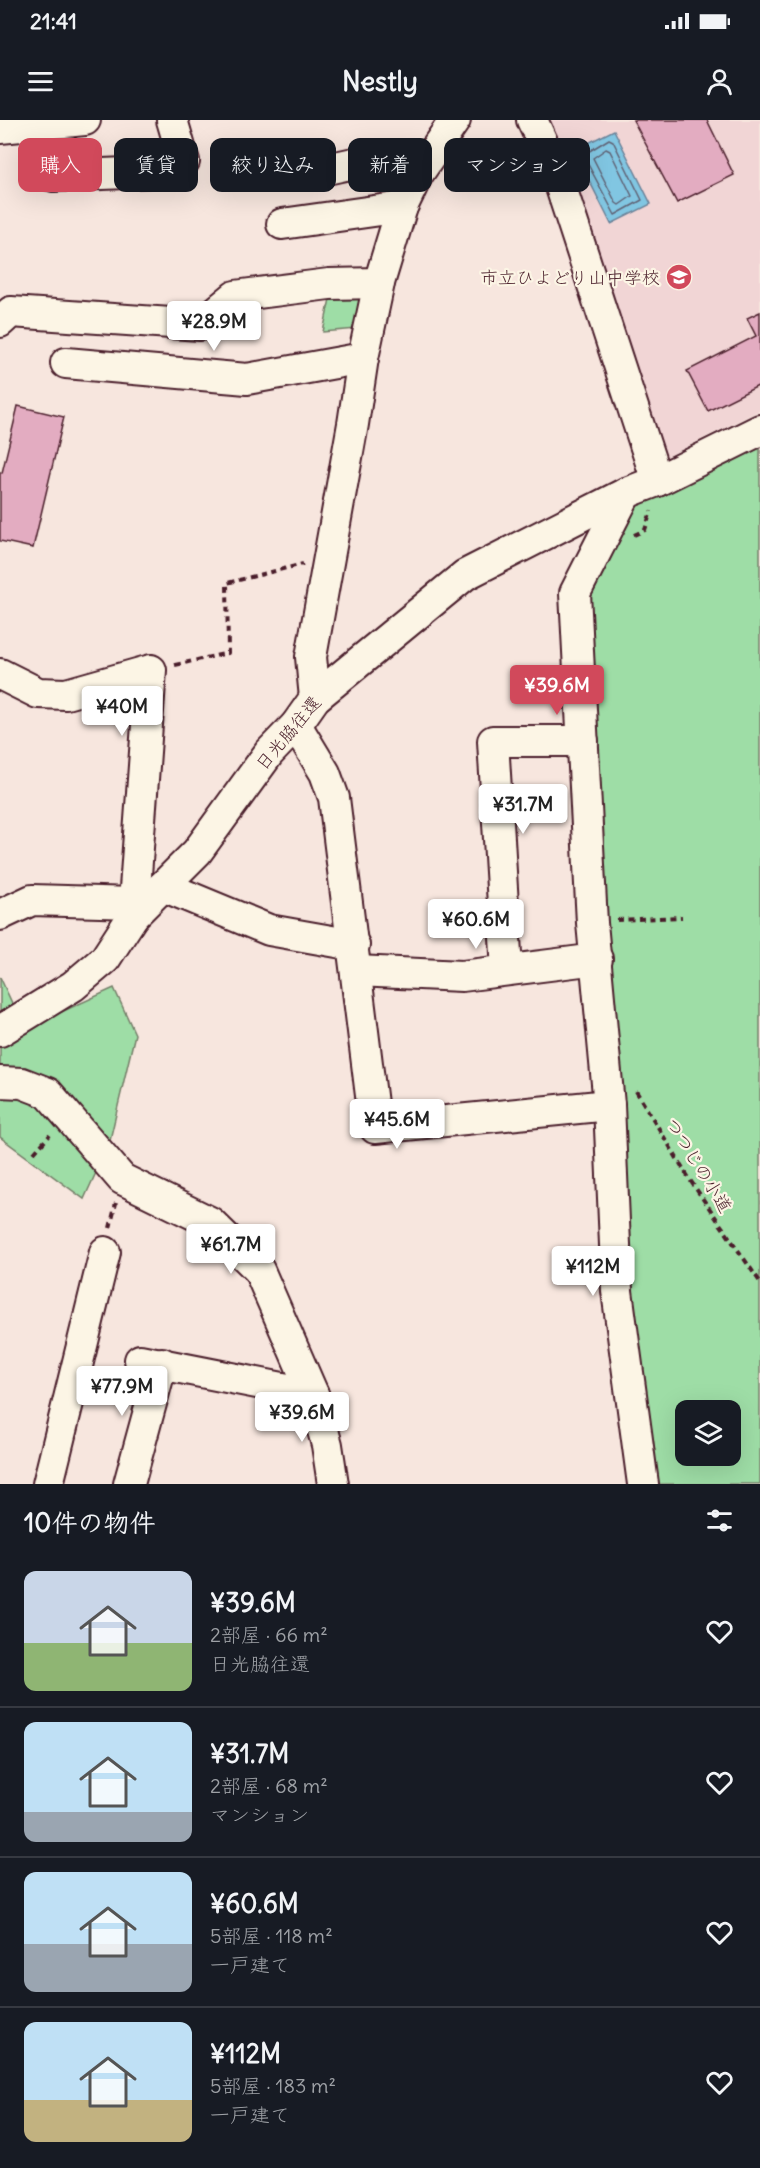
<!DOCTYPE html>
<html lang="ja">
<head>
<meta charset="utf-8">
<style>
	body { margin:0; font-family:Delius,"Klee One",sans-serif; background:#242831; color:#f1f3f6; height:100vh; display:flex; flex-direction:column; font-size:22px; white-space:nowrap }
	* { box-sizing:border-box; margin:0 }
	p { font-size:20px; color:#9ea1a6 }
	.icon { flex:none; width:33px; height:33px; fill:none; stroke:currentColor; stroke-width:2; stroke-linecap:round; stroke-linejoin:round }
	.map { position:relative; height:1364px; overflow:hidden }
	.panel { display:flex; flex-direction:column; background:#171b24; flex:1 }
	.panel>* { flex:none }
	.banner { position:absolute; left:18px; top:18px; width:724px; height:54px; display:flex; gap:12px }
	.controls { position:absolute; left:675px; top:1280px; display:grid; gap:12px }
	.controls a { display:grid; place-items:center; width:66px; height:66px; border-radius:12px; background:#171b24; box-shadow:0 6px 24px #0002; font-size:30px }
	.price { position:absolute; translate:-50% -51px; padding:0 14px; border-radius:6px; background:#fff; color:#222; font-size:20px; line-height:39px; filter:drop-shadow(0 2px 3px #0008) }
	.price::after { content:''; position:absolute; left:50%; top:36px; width:18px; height:14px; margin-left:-9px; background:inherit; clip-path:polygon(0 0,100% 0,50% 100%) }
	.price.active { background:#d1495b; color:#fff }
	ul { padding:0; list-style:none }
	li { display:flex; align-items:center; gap:18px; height:150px; padding:0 24px }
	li+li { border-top:2px solid #363941 }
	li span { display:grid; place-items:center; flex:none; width:168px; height:120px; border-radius:12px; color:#555 }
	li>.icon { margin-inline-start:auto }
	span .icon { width:72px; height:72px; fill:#fffc; stroke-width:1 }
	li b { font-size:26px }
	h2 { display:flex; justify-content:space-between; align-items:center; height:72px; padding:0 24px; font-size:26px }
	.pill { padding:0 21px; border-radius:12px; background:#171b24; box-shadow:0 6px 24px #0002; font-size:21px; line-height:54px }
	.pill.active { background:#d1495b; color:#fff }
	.status { display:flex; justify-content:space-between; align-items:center; height:42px; padding:0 30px; background:#171b24; direction:ltr }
	.status svg { height:16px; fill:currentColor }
	header { display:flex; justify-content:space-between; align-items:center; height:78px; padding:0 24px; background:#171b24; font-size:27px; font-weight:700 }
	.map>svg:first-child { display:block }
	.built { fill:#f1d5d5 }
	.green { fill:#9edda6; stroke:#747e68; stroke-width:1.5; fill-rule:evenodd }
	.water { fill:#81c6e2; stroke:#6b8399; stroke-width:1.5 }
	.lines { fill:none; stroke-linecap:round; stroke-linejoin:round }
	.shore { stroke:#606274; stroke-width:1.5 }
	.building { fill:#e3acc1; stroke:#4a1f2b; stroke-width:1.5 }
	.minor-casing { stroke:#4a1f2b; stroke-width:34 }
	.path { stroke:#4a1f2b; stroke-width:4; stroke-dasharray:6 4.5; stroke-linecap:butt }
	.minor { stroke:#fcf5e5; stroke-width:30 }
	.labels { text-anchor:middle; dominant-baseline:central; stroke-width:4.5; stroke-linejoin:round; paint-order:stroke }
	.poi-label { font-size:18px; fill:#4a1f2b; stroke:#fcf5e5; text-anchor:end }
	.street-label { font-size:18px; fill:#4a1f2b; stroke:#fcf5e5 }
</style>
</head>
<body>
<div class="status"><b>21:41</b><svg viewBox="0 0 49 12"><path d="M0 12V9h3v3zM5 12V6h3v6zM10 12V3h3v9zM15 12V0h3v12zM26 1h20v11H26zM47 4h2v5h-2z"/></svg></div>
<header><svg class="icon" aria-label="menu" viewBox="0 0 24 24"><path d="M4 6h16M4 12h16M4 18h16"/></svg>Nestly<svg class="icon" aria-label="person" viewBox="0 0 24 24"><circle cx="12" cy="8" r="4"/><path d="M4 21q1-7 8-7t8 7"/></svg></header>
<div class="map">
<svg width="760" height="1364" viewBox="0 0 760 1364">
	<rect width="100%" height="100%" fill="#f7e6de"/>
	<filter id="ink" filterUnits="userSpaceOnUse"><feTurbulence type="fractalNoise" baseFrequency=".0167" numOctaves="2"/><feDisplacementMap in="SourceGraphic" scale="12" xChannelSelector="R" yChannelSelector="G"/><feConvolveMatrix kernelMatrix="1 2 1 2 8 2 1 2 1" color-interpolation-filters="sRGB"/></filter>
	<g filter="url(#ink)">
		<!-- built -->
		<path class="built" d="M543,0H760V290L656,342Z"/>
		<!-- green -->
		<g class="green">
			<path d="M331,174H365L357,209L323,212Z"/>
			<path d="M760,321V1364H643L575,473L625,385ZM686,1290H730V1335H686Z"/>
			<path d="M0,857L24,909L114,868L135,914L109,1024L84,1079L0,1017Z"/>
		</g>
		<!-- water -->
		<path class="water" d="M614,10L651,84L611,104L574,30Z"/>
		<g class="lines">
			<!-- shore -->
			<g class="shore">
				<path d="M609,19L613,21L642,80L615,95L583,35Z"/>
				<path d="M606,29L610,31L632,76L619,85L616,83L593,38Z"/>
			</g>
		</g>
		<!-- building -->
		<g class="building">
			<path d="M633,0H707L734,55L677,83Z"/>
			<path d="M760,192V265L708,291L687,251L756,216L747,198Z"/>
			<path d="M18,286L64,297L33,428L0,421V352L2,353Z"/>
		</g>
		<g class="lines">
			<!-- minor casing -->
			<g class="minor-casing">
				<g id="minor">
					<path d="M532,0L556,52L657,361"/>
					<path d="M38,4L43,53L54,56L175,51L184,41L172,0"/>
					<path d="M0,8L85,0"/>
					<path d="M304,54L354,43"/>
					<path d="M282,104L402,87"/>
					<path d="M0,202L11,192L200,205L235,176L329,164L379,163"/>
					<path d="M66,243L247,259L363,238"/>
					<path d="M626,373L575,473L592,803L609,985L617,1171L643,1364"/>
					<path d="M0,554L38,573L66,574L151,550L133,796"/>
					<path d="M315,578L311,537L353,304L363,238L379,163L402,87L418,54L455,0"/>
					<path d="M296,605L325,653L334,678L375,1008L609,985"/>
					<path d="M163,766L269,810L354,825"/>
					<path d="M0,795L32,780L134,783"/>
					<path d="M507,850L493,621H583"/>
					<path d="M357,851L462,856L597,839"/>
					<path d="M0,911L73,866L105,839L133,796L197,732L269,633L296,605L315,578L465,455L626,373L657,361L760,310"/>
					<path d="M0,962L22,963L48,973L122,1059L210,1102L259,1150L313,1274L327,1325L333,1364"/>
					<path d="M140,1240L313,1274"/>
					<path d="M48,1364L105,1132"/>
					<path d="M129,1364L162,1243"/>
				</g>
			</g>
			<!-- path -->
			<g class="path">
				<path d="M634,415L645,410L651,391"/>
				<path d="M175,545L228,533L227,463L303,444"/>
				<path d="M617,800L682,797"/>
				<path d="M636,971L692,1063L760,1162"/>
				<path d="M34,1033L50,1015"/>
				<path d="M110,1108L116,1083"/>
			</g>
			<!-- minor -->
			<use href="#minor" class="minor"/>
		</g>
	</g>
	<!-- icons -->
	<defs>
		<g id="school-disc" transform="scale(1.35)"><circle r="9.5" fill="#d1495b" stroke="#fcf5e5"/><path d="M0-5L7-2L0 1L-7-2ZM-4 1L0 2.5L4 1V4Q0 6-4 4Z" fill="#fff"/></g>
	</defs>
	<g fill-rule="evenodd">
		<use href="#school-disc" x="679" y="157"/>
	</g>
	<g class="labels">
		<!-- poi labels -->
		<g class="poi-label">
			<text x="660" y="157">市立ひよどり山中学校</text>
		</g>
		<!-- street labels -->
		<g class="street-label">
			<text transform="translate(288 613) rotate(-50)">日光脇往還</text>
			<text transform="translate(699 1045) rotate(58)">つつじの小道</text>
		</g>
	</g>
</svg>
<div class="controls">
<a><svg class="icon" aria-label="layers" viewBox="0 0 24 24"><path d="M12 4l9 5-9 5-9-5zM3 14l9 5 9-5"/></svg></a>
</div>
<b class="price" style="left:214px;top:232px">¥28.9M</b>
<b class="price active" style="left:557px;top:596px">¥39.6M</b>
<b class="price" style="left:122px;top:617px">¥40M</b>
<b class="price" style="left:523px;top:715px">¥31.7M</b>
<b class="price" style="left:476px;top:830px">¥60.6M</b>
<b class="price" style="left:397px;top:1030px">¥45.6M</b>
<b class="price" style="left:231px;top:1155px">¥61.7M</b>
<b class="price" style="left:593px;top:1177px">¥112M</b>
<b class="price" style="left:122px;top:1297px">¥77.9M</b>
<b class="price" style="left:302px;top:1323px">¥39.6M</b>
<div class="banner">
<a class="pill active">購入</a>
<a class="pill">賃貸</a>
<a class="pill">絞り込み</a>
<a class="pill">新着</a>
<a class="pill">マンション</a>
</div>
</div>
<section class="panel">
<h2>10件の物件<svg class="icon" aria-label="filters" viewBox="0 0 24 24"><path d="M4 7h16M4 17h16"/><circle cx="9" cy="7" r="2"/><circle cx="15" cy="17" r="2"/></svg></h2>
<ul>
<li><span style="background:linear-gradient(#c9d6e8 60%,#8fb573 0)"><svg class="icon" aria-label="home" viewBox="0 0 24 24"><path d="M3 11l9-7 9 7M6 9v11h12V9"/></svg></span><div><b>¥39.6M</b><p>2部屋 · 66 m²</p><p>日光脇往還</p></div><svg class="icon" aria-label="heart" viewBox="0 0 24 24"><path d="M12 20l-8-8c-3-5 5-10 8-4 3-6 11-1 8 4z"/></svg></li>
<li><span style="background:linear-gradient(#bfe0f5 75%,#9aa5b1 0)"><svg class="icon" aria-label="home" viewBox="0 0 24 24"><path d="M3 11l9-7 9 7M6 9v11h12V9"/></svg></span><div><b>¥31.7M</b><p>2部屋 · 68 m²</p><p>マンション</p></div><svg class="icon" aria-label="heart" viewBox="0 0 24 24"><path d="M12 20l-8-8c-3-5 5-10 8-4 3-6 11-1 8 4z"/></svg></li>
<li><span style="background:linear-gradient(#bfe0f5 60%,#9aa5b1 0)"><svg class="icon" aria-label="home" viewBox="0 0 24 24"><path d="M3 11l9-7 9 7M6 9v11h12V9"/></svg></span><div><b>¥60.6M</b><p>5部屋 · 118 m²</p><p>一戸建て</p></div><svg class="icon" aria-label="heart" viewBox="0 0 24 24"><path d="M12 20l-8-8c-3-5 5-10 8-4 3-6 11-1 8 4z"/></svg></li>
<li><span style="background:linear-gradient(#bfe0f5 65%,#c2b280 0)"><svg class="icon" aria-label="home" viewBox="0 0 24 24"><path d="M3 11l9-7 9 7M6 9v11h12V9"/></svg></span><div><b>¥112M</b><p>5部屋 · 183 m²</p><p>一戸建て</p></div><svg class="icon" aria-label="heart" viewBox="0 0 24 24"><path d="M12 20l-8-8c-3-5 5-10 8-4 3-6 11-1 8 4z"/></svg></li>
</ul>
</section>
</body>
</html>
